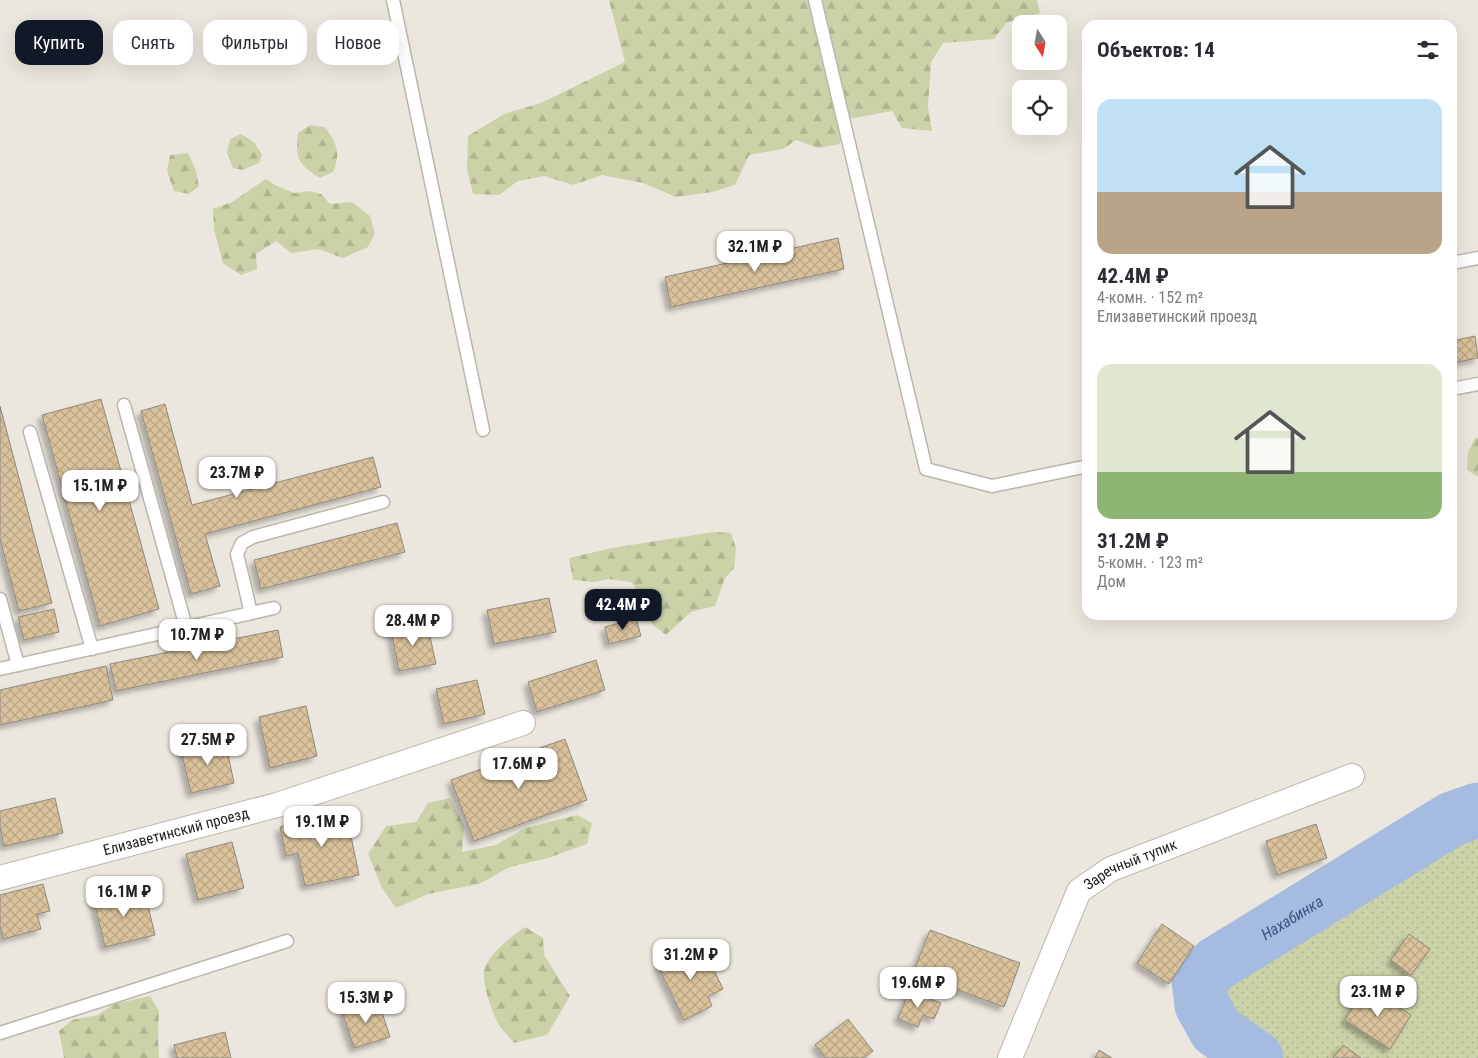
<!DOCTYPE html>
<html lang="ru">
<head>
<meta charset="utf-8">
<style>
	body { margin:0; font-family:"Roboto Condensed",sans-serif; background:#f2f2f3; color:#2b2b33; height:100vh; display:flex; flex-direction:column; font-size:19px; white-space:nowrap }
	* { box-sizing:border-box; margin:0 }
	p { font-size:16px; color:#7c7c81 }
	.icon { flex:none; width:28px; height:28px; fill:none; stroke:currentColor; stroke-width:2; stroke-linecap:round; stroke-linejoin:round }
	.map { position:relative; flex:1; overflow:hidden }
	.side { position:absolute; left:1082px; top:20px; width:375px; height:600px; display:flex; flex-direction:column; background:#fff; border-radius:15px; box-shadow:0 5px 20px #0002 }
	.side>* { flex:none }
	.top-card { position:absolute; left:15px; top:20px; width:475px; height:45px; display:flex; gap:10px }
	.needle { width:32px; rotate:169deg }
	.buttons { position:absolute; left:1012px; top:15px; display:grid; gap:10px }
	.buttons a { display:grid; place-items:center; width:55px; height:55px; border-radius:10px; background:#fff; box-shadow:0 5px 20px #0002; font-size:25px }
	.price { position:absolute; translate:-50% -42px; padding:0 11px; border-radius:10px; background:#fff; color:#222; font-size:16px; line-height:32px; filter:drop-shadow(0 1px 2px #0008) }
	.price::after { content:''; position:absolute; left:50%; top:30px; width:15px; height:11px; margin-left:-8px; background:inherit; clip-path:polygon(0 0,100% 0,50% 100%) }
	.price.on { background:#111827; color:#fff }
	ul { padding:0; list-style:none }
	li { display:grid; align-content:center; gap:10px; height:265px; padding:0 15px }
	li span { display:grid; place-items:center; height:155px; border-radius:15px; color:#555 }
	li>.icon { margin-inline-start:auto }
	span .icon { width:90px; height:90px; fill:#fffc; stroke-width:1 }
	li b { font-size:21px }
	h2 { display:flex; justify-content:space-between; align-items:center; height:60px; padding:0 15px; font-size:21px }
	.pill { padding:0 18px; border-radius:15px; background:#fff; box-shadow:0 5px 20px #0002; font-size:18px; line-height:45px }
	.pill.on { background:#111827; color:#fff }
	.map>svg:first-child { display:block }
	.forest { fill:url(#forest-firs) }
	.garden { fill:url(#garden-dots) }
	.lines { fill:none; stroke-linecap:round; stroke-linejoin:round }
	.river { stroke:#a6bbe0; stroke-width:55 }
	.building { fill:url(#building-cross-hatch); stroke:#8f8a82; filter:url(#shadow) }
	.lane-casing { stroke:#bbb6ad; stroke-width:15 }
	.street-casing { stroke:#bbb6ad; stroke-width:26 }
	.lane { stroke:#fff; stroke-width:12 }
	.street { stroke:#fff; stroke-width:24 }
	.labels { text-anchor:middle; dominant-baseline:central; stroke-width:4; stroke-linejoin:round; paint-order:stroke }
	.street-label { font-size:15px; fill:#201e1b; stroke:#fff }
	.water-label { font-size:16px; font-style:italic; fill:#395586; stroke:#fff }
</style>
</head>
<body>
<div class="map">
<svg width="1478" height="1058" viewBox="0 0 1478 1058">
	<defs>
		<pattern id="forest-firs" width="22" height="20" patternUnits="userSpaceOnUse" patternTransform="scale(1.25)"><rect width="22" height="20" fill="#ccd2a8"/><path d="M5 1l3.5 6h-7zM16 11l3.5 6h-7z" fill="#afb490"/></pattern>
		<pattern id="garden-dots" width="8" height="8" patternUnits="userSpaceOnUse" patternTransform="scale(1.25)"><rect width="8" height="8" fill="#ccd2a8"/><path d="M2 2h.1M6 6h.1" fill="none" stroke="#afb490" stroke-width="1.8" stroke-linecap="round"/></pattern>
		<pattern id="building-cross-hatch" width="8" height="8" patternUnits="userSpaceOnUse" patternTransform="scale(1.25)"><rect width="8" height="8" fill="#d9c29b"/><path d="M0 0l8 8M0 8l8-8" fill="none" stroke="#baa685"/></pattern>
		<filter id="shadow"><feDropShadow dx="-4.5" dy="4.5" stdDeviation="2.5" flood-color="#0004"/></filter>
	</defs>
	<rect width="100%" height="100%" fill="#ece7de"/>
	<!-- forest -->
	<g class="forest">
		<path d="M609,0H1037L1040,13L1006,23L994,39L943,43L931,62L928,107L932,131L902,128L892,111L843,120L840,144L818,148L796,140L783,149L749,155L735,185L712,192L676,197L643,183L602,175L573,185L544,176L518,181L499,195L473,194L467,169L468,136L504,114L541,103L625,62Z"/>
		<path d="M310,125L325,127C337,144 341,153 333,172L320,178C298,165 295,158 298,133Z"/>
		<path d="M241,134L254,142L262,155L259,163L243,170L233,168L227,152L230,139Z"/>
		<path d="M188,153L196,171L199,186L189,194L174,191L167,171L170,155Z"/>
		<path d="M266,179L277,186L294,193L310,191L321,194L330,204L352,202L370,216L375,234L368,247L343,258L318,249L291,253L276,241L256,254L257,269L241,275L223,263L214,230L213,209L232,202Z"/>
		<path d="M1475,438H1478V477L1467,470L1468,452Z"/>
		<path d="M713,532L731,533L736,548L734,568L725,578L715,606L691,612L666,635L652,624L645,601L631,582L608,579L595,582L573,580L569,558L612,548Z"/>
		<path d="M450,798L464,826L462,852L496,845L525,828L577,815L592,823L587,844L548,858L510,867L479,884L428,894L396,908L382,888L368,854L386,826L416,822L428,803Z"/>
		<path d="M525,927L543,938L544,955L570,996L547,1035L514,1043C509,1037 504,1031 499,1025C492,1013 483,986 484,973C485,956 512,936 525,927Z"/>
		<path d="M150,996L159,1011L158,1038L159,1058H64L59,1031L72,1020L98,1015L114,1004Z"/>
	</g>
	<!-- garden -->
	<path class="garden" d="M1478,835V1058H1280L1240,1024L1225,993L1237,968L1293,946L1393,877Z"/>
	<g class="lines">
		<!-- river -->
		<path class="river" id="s1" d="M1256,1058L1216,1030L1202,1005L1199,980L1216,964L1452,819L1478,810"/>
	</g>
	<!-- building -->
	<g class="building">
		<path d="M838,238L844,269L671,307L665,277Z"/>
		<path d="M1475,336L1478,358L1452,363V341Z"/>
		<path d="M101,399L159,609L100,626L42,415Z"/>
		<path d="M165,404L192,505L373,457L381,487L205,534L220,586L191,594L141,411Z"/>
		<path d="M0,406L52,603L19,611L0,539Z"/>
		<path d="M397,523L405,552L261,589L254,560Z"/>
		<path d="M549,598L556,632L494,644L487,610Z"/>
		<path d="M54,609L59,632L24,640L18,617Z"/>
		<path d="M636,618L641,636L609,644L605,627Z"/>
		<path d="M427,623L436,664L399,671L391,630Z"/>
		<path d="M278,630L283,657L116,691L110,664Z"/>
		<path d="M596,660L605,690L537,712L528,682Z"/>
		<path d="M106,666L113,700L0,725V690Z"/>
		<path d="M477,680L485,714L444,724L436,689Z"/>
		<path d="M306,706L317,756L270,768L259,717Z"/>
		<path d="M565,739L587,800L474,841L451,780Z"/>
		<path d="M225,740L234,783L191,793L181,750Z"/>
		<path d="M55,798L63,833L4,846L0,827V811Z"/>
		<path d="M346,812L359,875L305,886L298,853L286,856L280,827Z"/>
		<path d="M1316,824L1327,858L1277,875L1266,841Z"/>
		<path d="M232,842L244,888L198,900L186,854Z"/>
		<path d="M43,884L50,911L37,914L41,929L3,939L0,926V895Z"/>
		<path d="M144,889L155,935L105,947L94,901Z"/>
		<path d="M1162,924L1194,946L1169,984L1137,963Z"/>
		<path d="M930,930L1020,963L1004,1007L913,973Z"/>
		<path d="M1409,934L1430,949L1411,975L1391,960Z"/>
		<path d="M702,945L723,989L708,996L712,1006L684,1020L658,966Z"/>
		<path d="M1366,986L1411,1015L1390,1049L1345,1020Z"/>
		<path d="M909,991L941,1003L934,1019L923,1015L918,1027L898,1019Z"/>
		<path d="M378,1000L390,1037L354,1048L342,1011Z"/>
		<path d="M848,1019L873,1051L864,1058H825L815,1045Z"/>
		<path d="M225,1032L231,1058H177L174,1045Z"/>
		<path d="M1343,1045L1361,1058H1333Z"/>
		<path d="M1099,1050L1112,1058H1095Z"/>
	</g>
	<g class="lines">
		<!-- lane casing -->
		<g class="lane-casing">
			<g id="lane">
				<path d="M393,0L483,430"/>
				<path d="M815,0L926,469L992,486L1088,466"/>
				<path d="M1452,263L1478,258"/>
				<path d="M1452,389L1478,384"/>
				<path d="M124,405L186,627"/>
				<path d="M30,432L92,649"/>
				<path d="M0,599L18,665"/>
				<path d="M251,613L237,554L242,543L253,537L383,502"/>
				<path d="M0,669L274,608"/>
				<path d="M0,1033L287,941"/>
			</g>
		</g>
		<!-- street casing -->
		<g class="street-casing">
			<g id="street">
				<path id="s2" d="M0,878L277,805L523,723"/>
				<path id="s3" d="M1010,1058L1079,891L1111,869L1352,776"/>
			</g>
		</g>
		<!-- lane -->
		<use href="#lane" class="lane"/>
		<!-- street -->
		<use href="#street" class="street"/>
	</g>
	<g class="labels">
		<!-- street labels -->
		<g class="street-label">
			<text stroke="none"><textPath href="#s2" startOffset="182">Елизаветинский проезд</textPath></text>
			<text stroke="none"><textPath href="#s3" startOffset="239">Заречный тупик</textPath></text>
		</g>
		<!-- water labels -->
		<g class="water-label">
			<text stroke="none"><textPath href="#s1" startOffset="215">Нахабинка</textPath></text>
		</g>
	</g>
</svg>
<div class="buttons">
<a><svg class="needle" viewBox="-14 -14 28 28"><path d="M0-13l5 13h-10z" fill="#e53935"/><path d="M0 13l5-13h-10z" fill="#7c7c81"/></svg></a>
<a><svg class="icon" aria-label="locate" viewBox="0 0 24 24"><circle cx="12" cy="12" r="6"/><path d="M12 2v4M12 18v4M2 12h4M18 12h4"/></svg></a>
</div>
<b class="price" style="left:755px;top:273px">32.1M ₽</b>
<b class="price" style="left:237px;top:499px">23.7M ₽</b>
<b class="price" style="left:100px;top:512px">15.1M ₽</b>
<b class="price on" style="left:623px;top:631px">42.4M ₽</b>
<b class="price" style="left:413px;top:647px">28.4M ₽</b>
<b class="price" style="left:197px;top:661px">10.7M ₽</b>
<b class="price" style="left:208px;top:766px">27.5M ₽</b>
<b class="price" style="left:519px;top:790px">17.6M ₽</b>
<b class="price" style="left:322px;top:848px">19.1M ₽</b>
<b class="price" style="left:124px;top:918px">16.1M ₽</b>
<b class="price" style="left:691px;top:981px">31.2M ₽</b>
<b class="price" style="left:918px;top:1009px">19.6M ₽</b>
<b class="price" style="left:1378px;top:1018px">23.1M ₽</b>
<b class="price" style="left:366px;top:1024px">15.3M ₽</b>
<div class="top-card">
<a class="pill on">Купить</a>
<a class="pill">Снять</a>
<a class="pill">Фильтры</a>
<a class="pill">Новое</a>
</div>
<section class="side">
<h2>Объектов: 14<svg class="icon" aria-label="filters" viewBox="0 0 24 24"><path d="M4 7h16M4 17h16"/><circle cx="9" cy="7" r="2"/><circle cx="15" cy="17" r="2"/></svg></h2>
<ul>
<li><span style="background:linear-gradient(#bfe0f5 60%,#b9a48a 0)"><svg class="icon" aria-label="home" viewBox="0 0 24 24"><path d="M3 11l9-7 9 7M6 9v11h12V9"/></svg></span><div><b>42.4M ₽</b><p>4-комн. · 152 m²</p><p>Елизаветинский проезд</p></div></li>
<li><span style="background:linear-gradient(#dfe7d0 70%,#8fb573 0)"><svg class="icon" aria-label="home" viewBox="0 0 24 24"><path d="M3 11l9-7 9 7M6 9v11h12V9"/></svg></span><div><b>31.2M ₽</b><p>5-комн. · 123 m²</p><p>Дом</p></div></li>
</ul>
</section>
</div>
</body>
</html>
